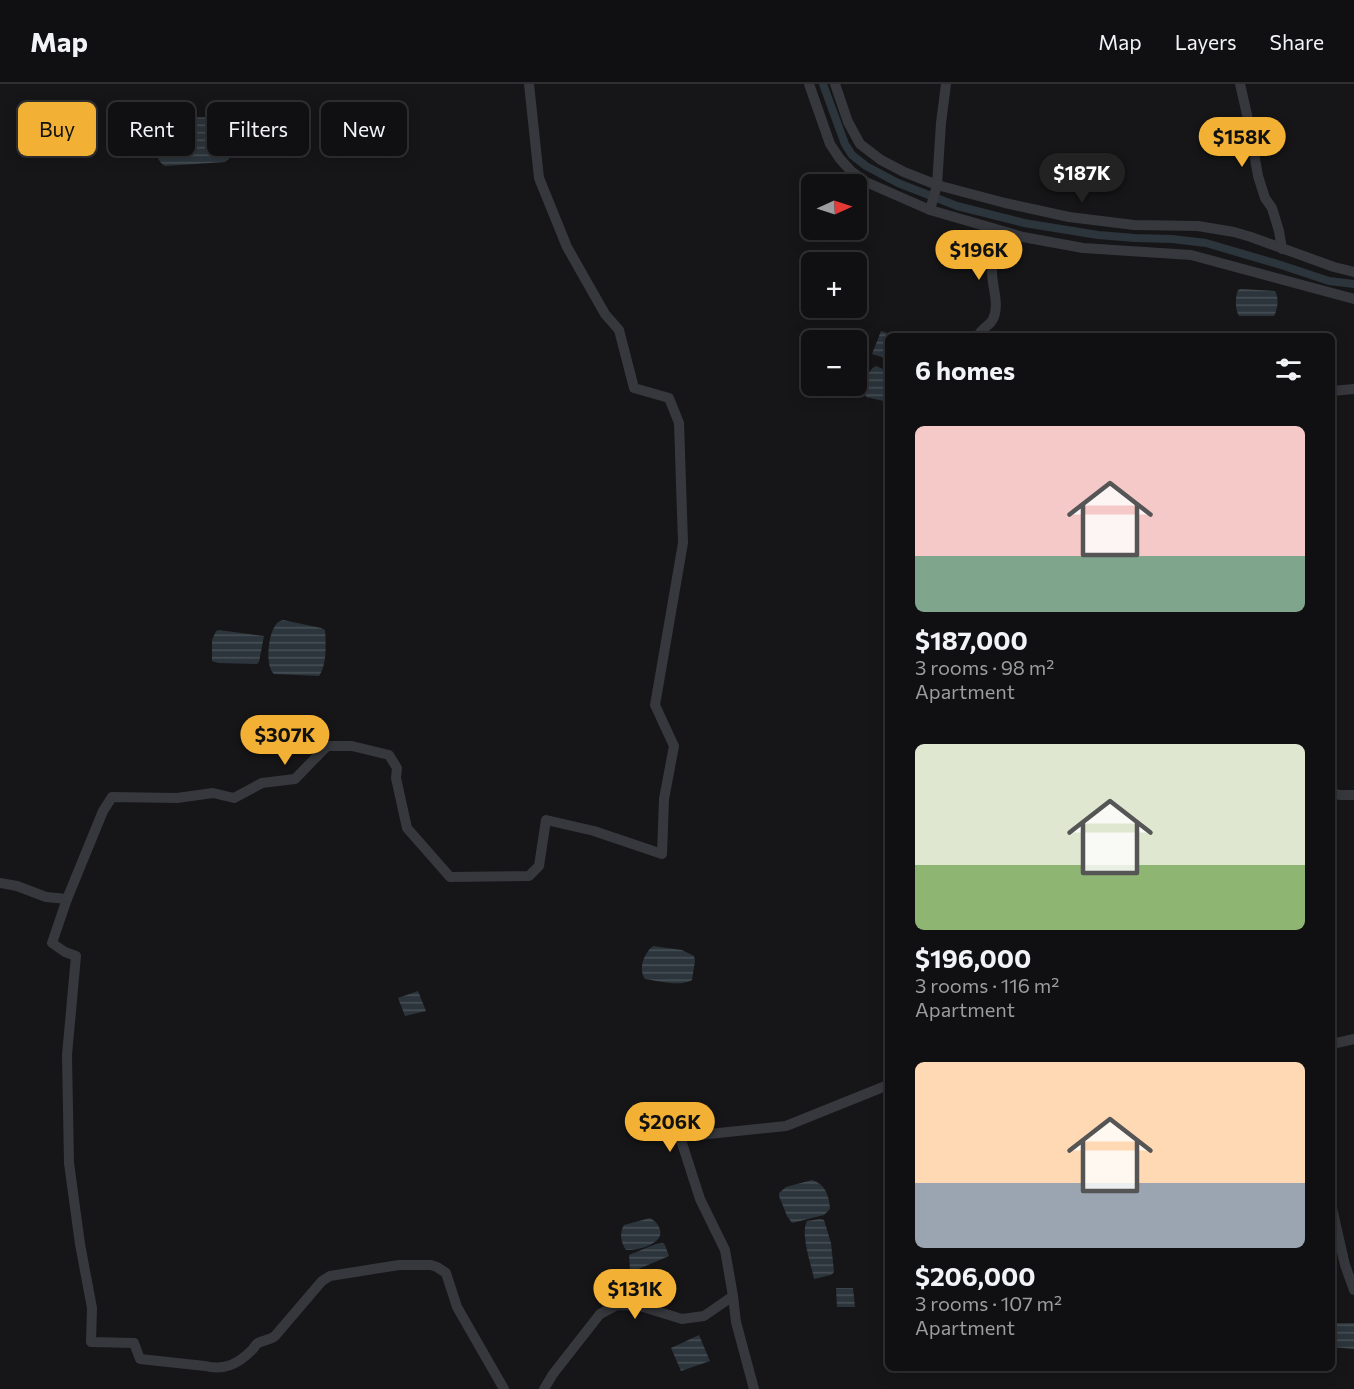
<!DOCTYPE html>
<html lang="en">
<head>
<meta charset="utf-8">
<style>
	body { margin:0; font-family:Commissioner,sans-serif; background:#1e1e20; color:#f1f3f6; height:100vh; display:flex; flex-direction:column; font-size:22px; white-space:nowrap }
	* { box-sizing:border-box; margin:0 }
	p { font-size:20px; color:#9c9d9f }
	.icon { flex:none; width:33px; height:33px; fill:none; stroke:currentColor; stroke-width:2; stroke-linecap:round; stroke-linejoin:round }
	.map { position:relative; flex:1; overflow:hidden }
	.side { position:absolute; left:885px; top:249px; width:450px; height:1038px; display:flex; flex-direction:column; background:#101012; border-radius:9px; box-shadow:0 3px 15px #0003,0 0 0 2px #303032 }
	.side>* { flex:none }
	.hud { position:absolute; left:18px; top:18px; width:570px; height:54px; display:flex; gap:12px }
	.needle { width:39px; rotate:87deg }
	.tools { position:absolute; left:801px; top:90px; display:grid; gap:12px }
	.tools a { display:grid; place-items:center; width:66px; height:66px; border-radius:9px; background:#101012; box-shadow:0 3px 15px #0003,0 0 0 2px #303032; font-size:30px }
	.price { position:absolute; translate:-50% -51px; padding:0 14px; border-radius:21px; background:#f2b134; color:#111; font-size:20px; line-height:39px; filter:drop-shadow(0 2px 3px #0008) }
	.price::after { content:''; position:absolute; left:50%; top:36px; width:18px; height:14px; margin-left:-9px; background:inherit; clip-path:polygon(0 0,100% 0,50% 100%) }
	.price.active { background:#222; color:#fff }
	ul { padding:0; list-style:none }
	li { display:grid; align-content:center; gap:12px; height:318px; padding:0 30px }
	li span { display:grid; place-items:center; height:186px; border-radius:9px; color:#555 }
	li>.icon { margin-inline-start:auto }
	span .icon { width:108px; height:108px; fill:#fffc; stroke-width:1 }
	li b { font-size:26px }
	h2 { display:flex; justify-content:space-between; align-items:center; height:72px; padding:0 30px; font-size:26px }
	.tag { padding:0 21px; border-radius:9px; background:#101012; box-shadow:0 3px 15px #0003,0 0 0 2px #303032; font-size:21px; line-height:54px }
	.tag.active { background:#f2b134; color:#111 }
	header { display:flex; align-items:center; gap:36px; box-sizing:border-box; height:84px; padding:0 30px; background:#101012; border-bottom:2px solid #303032 }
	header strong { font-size:28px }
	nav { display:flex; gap:33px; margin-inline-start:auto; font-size:21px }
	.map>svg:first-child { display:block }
	.water { fill:url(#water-rules) }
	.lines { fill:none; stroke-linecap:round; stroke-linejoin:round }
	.canal { stroke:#2c353c; stroke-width:8 }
	.minor { stroke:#37383d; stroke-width:10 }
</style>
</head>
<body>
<header>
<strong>Map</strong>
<nav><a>Map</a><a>Layers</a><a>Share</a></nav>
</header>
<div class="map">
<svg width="1354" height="1305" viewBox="0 0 1354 1305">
	<defs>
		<pattern id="water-rules" width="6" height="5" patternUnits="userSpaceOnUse" patternTransform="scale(1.5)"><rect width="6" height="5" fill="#2c353c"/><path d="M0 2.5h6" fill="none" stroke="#485056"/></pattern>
	</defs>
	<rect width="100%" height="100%" fill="#161618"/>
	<!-- water -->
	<g class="water">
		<path d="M223,33L226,34L227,38L230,69L229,75L225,78L165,82C153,75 153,51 151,37L154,34Z"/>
		<path d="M1241,205L1275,207C1279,213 1278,225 1274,232H1239C1235,225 1235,214 1238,206Z"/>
		<path d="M881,247L895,252H888V275L872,270Z"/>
		<path d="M876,282L888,287V318L866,313C863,303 866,287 876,282Z"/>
		<path d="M283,536L321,544L325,546C326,560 327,581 319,592L274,590C265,582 268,552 275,542C277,538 280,537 283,536Z"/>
		<path d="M219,546L264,552L259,578L257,580L218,579L212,577V556L216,547Z"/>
		<path d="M653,862L682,866L694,872L695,877L692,896C680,903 659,897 645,895C638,885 644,869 653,862Z"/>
		<path d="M418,907L426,927L405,932L398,914Z"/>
		<path d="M812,1096C825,1100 829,1111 830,1125L824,1131L792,1139L787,1132L779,1112V1109L786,1103Z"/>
		<path d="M650,1134C656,1138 658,1139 660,1146C664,1160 637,1167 626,1166C621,1159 619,1149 624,1141Z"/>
		<path d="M820,1135L824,1136L831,1159L834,1188L831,1191L814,1195C811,1179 800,1150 807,1137Z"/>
		<path d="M663,1159L665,1161L669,1172L636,1186L631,1187L630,1185L629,1171L656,1160Z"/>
		<path d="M836,1204H853L855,1223H837Z"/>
		<path d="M1332,1239H1354V1265L1332,1263Z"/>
		<path d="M699,1251L710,1277L681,1287L671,1264Z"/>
	</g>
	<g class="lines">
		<!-- canal -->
		<path class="canal" d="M823,0L845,60L852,71L866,82L898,99L957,122L1024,139L1098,151L1135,154L1172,155L1206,159L1281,181L1329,197L1354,200"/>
		<!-- minor -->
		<g class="minor">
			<path d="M809,0L830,60L840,75L851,87L866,98L930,126L1023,153L1083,164L1191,171L1354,215"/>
			<path d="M835,0L848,38L860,60L881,76L904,88L937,101L1005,119L1069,133L1134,141L1198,142L1234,148L1251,153L1334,183L1354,188"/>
			<path d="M1240,0L1248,35L1258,92L1265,114L1272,124L1279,147L1282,165"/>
			<path d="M930,126L937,101L941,39L946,0"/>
			<path d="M978,252C982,243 990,242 993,235C1000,221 992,203 992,188C992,175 999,160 1002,147"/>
			<path d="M1332,307L1354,305"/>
			<path d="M1332,709L1340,711H1354"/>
			<path d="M0,799L17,802L46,813L67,815"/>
			<path d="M1332,960L1354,955"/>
			<path d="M1332,1124L1345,1181L1354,1206"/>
			<path d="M504,1305L457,1223L446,1189L437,1183L431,1181H399L330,1192L322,1197L275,1252C270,1256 264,1256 258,1259C255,1261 254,1264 252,1266C238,1280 224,1287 205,1282L140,1275L134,1259L91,1258L92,1224L80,1160L69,1079L67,971L76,872L65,868L52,859L67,815L103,727L112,713L177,714L213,709L234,714L262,699L295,695L327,662H352L389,671L397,684L396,694L407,744L450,793L529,792L539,782L546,736L594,747L662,770L664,715L674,662L655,621L683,459L679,339L669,314L634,304L619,246L605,230L567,163L539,94L529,0"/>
			<path d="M544,1305L553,1290L600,1230L617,1221L640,1222L682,1235L704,1232L733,1212"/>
			<path d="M754,1305L736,1238L733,1212L725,1166L700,1115L680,1053L786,1042L888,1001"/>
		</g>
	</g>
</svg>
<div class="tools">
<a><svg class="needle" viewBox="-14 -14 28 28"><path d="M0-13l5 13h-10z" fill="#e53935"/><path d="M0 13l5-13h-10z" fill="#9c9d9f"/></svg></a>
<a>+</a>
<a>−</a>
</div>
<b class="price" style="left:1242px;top:84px">$158K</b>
<b class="price active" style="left:1082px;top:120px">$187K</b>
<b class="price" style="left:979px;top:197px">$196K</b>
<b class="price" style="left:285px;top:682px">$307K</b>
<b class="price" style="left:670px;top:1069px">$206K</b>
<b class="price" style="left:635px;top:1236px">$131K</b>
<div class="hud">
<a class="tag active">Buy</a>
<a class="tag">Rent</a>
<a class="tag">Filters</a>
<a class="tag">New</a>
</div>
<section class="side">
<h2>6 homes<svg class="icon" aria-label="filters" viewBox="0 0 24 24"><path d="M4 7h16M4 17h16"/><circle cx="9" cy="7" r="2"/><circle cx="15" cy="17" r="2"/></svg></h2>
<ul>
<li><span style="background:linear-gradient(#f6c9c9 70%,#7fa58c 0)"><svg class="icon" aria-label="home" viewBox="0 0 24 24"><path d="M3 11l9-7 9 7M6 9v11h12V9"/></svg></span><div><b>$187,000</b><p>3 rooms · 98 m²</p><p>Apartment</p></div></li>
<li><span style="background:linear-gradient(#dfe7d0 65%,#8fb573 0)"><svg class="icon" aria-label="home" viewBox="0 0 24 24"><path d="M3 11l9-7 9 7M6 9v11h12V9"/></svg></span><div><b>$196,000</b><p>3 rooms · 116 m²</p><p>Apartment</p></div></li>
<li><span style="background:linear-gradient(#ffd9b3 65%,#9aa5b1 0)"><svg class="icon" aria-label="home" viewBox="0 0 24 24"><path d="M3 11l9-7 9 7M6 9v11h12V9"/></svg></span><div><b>$206,000</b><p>3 rooms · 107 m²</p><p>Apartment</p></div></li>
</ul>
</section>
</div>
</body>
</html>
